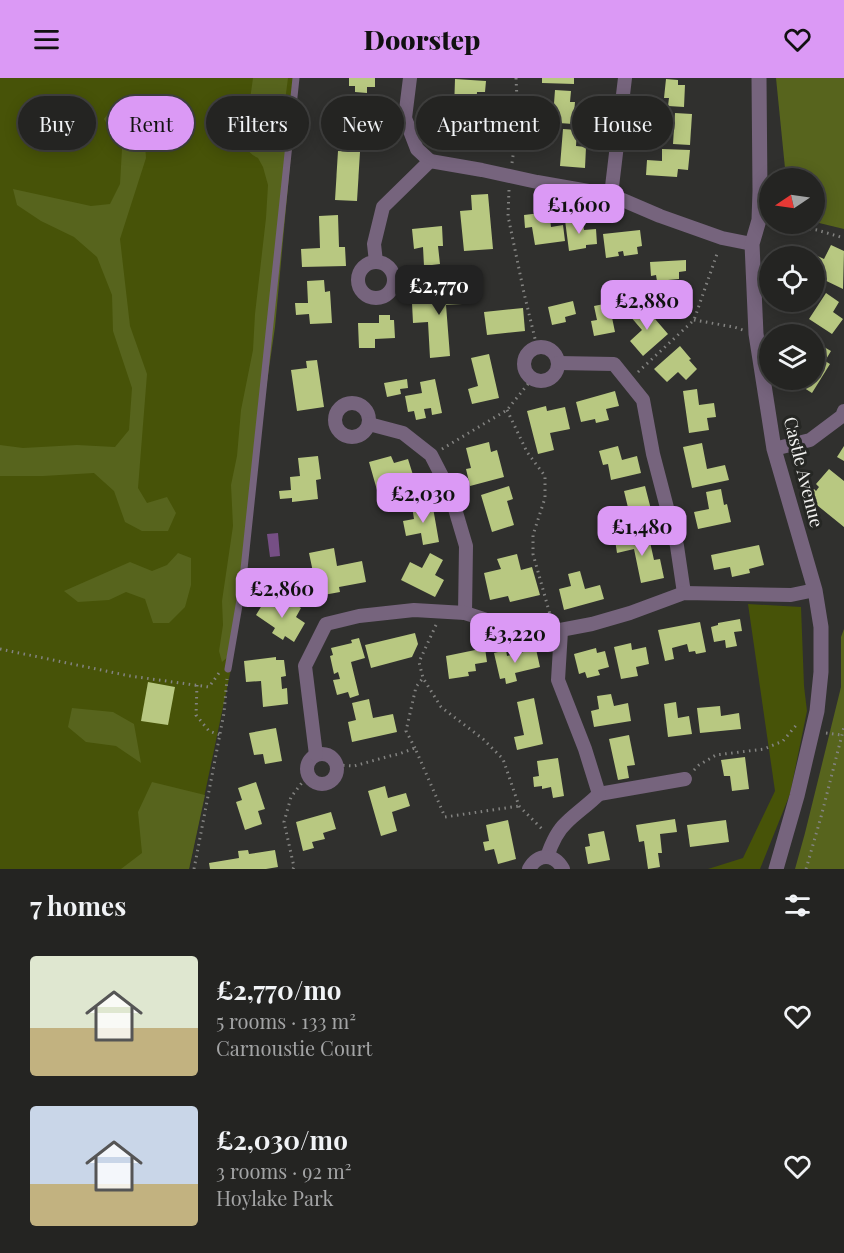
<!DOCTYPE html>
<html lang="en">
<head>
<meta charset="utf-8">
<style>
	body { margin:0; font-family:"Playfair Display",serif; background:#30302f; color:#f1f3f6; height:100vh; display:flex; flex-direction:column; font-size:22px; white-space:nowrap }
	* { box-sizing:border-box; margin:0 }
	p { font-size:20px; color:#a3a4a5 }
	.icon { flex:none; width:33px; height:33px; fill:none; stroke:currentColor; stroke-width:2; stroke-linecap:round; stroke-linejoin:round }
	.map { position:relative; height:791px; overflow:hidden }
	.drawer { display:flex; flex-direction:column; background:#242422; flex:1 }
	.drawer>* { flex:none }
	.hud { position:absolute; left:18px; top:18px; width:808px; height:54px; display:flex; gap:12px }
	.needle { width:39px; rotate:257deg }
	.controls { position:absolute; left:759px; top:90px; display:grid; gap:12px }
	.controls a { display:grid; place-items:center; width:66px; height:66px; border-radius:50%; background:#242422; box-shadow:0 3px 15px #0003,0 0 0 2px #414140; font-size:30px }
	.price { position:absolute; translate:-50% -51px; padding:0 14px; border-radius:12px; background:#db99f5; color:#111; font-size:20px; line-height:39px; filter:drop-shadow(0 2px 3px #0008) }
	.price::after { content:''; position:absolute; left:50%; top:36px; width:18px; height:14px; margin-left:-9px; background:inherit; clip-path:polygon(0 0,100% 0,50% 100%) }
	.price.current { background:#222; color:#fff }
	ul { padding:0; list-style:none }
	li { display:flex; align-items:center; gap:18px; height:150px; padding:0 30px }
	li span { display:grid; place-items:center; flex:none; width:168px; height:120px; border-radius:6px; color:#555 }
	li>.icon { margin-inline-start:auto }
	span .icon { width:72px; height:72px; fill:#fffc; stroke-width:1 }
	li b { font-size:26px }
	h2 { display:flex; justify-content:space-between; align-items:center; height:72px; padding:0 30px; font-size:26px }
	.tag { padding:0 21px; border-radius:27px; background:#242422; box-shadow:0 3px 15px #0003,0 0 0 2px #414140; font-size:21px; line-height:54px }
	.tag.current { background:#db99f5; color:#111 }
	header { display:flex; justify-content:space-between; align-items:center; height:78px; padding:0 30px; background:#db99f5; color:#111; font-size:27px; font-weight:800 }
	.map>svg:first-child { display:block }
	.green { fill:#475308 }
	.forest { fill:#57641d }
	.water { fill:#764f85 }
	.building { fill:#b8c881 }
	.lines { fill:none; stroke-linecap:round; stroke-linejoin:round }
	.path { stroke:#838381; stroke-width:3; stroke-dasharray:1.5 4.5; stroke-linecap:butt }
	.service { stroke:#76647d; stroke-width:7 }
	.minor { stroke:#76647d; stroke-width:14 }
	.tertiary { stroke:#76647d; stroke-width:15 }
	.labels { text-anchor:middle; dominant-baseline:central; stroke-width:6; stroke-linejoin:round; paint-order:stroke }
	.street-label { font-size:18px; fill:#f2f2f0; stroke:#262724 }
</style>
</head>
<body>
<header><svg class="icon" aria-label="menu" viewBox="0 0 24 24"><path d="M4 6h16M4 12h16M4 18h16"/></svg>Doorstep<svg class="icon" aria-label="heart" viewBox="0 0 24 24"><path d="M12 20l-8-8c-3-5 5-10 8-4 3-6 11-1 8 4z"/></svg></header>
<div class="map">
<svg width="844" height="791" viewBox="0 0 844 791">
	<rect width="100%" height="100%" fill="#30302e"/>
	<!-- green -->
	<g class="green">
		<path d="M0,0H294L231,591L189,791H0Z"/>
		<path d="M748,526L801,529L804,608L807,633L790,716L760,791H708L743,780L775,713Z"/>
	</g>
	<!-- forest -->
	<g class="forest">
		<path d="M253,0H288L280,62L292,65L275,249L252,407L231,576L222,584L219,573L223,547L222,523L233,448L231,407L237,378L241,332L253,272L255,236L266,140L268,107L263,89L258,80C248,76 242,64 239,53L248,36Z"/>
		<path d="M776,0H844V151L815,144L814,100H786Z"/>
		<path d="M117,24L143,38L146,80L120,161L130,248L147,296L138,410L147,425L167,419L176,435L168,453H142L125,444L114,413L94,395L43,398H0V367L23,370L77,367L115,369L129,352L132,310L113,253L112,217L97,179L74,159L41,143L17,127L13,111L91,128L110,126L120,106L122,71L104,41Z"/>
		<path d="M178,475L191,480V507L185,529L169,545H153L145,521L126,514L109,522L78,524L64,513L130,484L152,493L167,487Z"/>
		<path d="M844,551V791H795L805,755L841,609V559Z"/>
		<path d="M72,630L113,634L134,646L141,685L116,668L86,664L68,649Z"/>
		<path d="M152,704L205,717L189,791H121L142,775L138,734Z"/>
	</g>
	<!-- water -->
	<path class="water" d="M278,455L280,478L270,479L267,456Z"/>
	<!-- building -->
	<g class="building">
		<path d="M349,0H375V9H367V15L355,14V8H349Z"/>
		<path d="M542,0H574V6L542,5Z"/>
		<path d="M455,1L486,3L485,14H477L476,33L454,32Z"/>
		<path d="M666,1L678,2V7H685L684,29L668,28L669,20H664Z"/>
		<path d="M555,12L571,13L570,24H575L573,46L559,45L560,39H553Z"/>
		<path d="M344,24L383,25V42H369V53L344,52Z"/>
		<path d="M675,35L692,36L690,67L673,66Z"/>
		<path d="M460,37L478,38L477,49L487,50L486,59L476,58L475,66L447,65L448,50L459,51Z"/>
		<path d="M563,51L577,52L576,68L586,69L585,90L560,88Z"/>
		<path d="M662,71L690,72L688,92L678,91L677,99L646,97L647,82L662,83Z"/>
		<path d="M338,73L360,74L357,123L335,122Z"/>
		<path d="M488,116L493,171L464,173L460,133L472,132L471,117Z"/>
		<path d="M549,134L551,149L563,147L565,163L535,167L532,149L525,150L524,137Z"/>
		<path d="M338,137L339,169H345L346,188L302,189L301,171L320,170L319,138Z"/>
		<path d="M582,140L584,152L596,151L597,166L586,167V170L569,173L565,142Z"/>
		<path d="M442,148L443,168H438L440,186L424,188L423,169L414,171L412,151Z"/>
		<path d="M640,152L642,168L637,169L638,176L624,178L623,173L618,174L619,178L606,180L603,156Z"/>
		<path d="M831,167L844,173L843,211L814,197V178H807L809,174L824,181Z"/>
		<path d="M686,182V193L679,194V201L657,203L656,197L651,198L650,184Z"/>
		<path d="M460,198L462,226L446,227L450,278L430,280L428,244L413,245L412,225L430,224V218L444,217L443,199Z"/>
		<path d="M324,202L325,214L330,213L332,245L310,246L309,236L296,237L295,225H308L307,203Z"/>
		<path d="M826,215L839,224L833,234L843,241L832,256L809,241Z"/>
		<path d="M573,223L576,236L565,239L566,244L552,247L548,229Z"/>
		<path d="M609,225L615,254L594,258L591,243L597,242L594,228Z"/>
		<path d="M643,227L668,256L643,278L630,263L642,252L630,238Z"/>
		<path d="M523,230L525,253L487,257L484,234Z"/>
		<path d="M379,237H390V242H394L395,260L375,261V270H359L358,245H379Z"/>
		<path d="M817,265L831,273L825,283L830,286L812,315L801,308L805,302H814V270Z"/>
		<path d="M680,268L691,281L689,282L697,291L686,302L678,294L667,304L654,291Z"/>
		<path d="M489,276L499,320L472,326L468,311L478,308L471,280Z"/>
		<path d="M317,282L324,329L297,333L291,292L307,290L306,283Z"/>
		<path d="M407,301L408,310L400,311L401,316L387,319L384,305Z"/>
		<path d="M435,301L442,335L432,337L431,330L424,331L426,340L416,342L414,333L408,334L405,318L422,315L420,304Z"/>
		<path d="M697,311L699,327L714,325L716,339L707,340L709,352L689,355L683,313Z"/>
		<path d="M615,313L619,328L606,331L609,342L596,345L595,341L581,344L576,324Z"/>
		<path d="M546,328L547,333L565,329L570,351L550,355L554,372L538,376L527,333Z"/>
		<path d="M489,364L491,374L497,372L504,399L470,408L466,391L471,390L466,370Z"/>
		<path d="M702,365L707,391L725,387L729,402L692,410L683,369Z"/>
		<path d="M618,368L622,382L637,378L641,395L611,402L608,386L603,387L599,373Z"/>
		<path d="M844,368V383L837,379Z"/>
		<path d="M318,378L321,401L316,402L318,421L292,424V420L280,421L279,413L291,412L290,399L300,398L298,380Z"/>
		<path d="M391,378L394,385L408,381L413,397L396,402L398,406L377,412L369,384Z"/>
		<path d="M829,391L844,403V449L807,419L814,411L816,413L819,409L816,406Z"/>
		<path d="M509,408L513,421L507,423L514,447L492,454L481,417Z"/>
		<path d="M645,408L655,447L641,451L638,440L631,442L624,413Z"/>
		<path d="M721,411L724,427L727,426L731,444L698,451L694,434L709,431L706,414Z"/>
		<path d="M432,424L439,464L423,467L421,455L406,458L403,443L414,441L412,428Z"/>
		<path d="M648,455L654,482L660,481L664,500L641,505L634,471L617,475L615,462Z"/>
		<path d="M759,467L764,487L749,491L750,495L732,499L730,489L714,492L711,477Z"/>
		<path d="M334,470L337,488L362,483L366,504L339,509L340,514L318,518L309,475Z"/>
		<path d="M430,475L443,482L435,497L444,502L435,519L401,502L410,484L422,490Z"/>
		<path d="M517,476L521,492L532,489L540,517L510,524L508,518L490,522L484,495L501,491L497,481Z"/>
		<path d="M580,493L585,511L600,507L604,521L564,532L559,511L571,508L568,496Z"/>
		<path d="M267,519L283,529L288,522L301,530L296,539L305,545L294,564L285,558L283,562L272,555L275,550L256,537Z"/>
		<path d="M740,541L742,553L734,554L737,568L726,570L725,562L714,564L711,549L718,547V545Z"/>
		<path d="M700,544L706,574L696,576L695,573L689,574L687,566L672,570L674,581L665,583L658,552Z"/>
		<path d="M415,555L418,566L412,579L371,590L365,567Z"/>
		<path d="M359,560L365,580L351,584L359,617L350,620L348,614L337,617L333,602L340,601L338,594L334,596L330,578L333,577L331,570L352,565L351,562Z"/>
		<path d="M631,565L632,572L646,569L649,586L636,589L638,598L621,601L614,569Z"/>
		<path d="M485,570L487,584L475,586L476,593L468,594L469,598L449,601L446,578Z"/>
		<path d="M596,570L597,575L605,573L609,589L598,592L600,597L587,600L585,594L579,596L574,576Z"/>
		<path d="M536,571L540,589L515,595L517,603L506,606L505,600L500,601L494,575L506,572L507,578Z"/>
		<path d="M276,579V582H284L286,598L281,599L282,611L287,610L288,626L263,629L261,603L246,604L244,583Z"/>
		<path d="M148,604L175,609L168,647L141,643Z"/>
		<path d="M611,616L614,628L628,625L631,643L594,649L591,633L599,631L597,618Z"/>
		<path d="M534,620L543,666L517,672L514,659L524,657L517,624Z"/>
		<path d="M369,621L373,640L393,636L397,654L352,664L348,644L356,642L352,625Z"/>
		<path d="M676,624L678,640L689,638L692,656L668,659L664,626Z"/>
		<path d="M720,628L721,638L739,635L741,651L700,655L697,630Z"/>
		<path d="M276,650L282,683L265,686L263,676L254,677L249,655Z"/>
		<path d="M629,657L635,687L627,688L629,700L618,702L609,661Z"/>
		<path d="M745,679L749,711L732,713L730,698H724L721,682Z"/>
		<path d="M558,680L564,718L553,720L551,709L542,711V708L534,709L533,699L539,698L537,683Z"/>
		<path d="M256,704L265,731L258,733L262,746L245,752L236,724L242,722L238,710Z"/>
		<path d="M385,708L388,720L406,715L410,728L392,734L397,753L381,758L368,713Z"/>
		<path d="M331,734L336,751L323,755L325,761L312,764L314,770L303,773L296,744Z"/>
		<path d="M675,741L677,754L660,756L662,775H658L660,789L648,791L644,763L639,764L636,747Z"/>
		<path d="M508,742L516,781L498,786L494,771L485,773L483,764L489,763L486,747Z"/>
		<path d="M726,742L729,764L690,769L687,747Z"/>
		<path d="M604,753L610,782L588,786L585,769L590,768L588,756Z"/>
		<path d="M248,772L249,776L275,772L278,789L266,791H210L209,785L239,780L238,773Z"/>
	</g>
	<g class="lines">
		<!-- path -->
		<g class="path">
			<path d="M512,85L518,42L516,0"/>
			<path d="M509,112L508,138L524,215L537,269"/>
			<path d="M780,146L817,152L844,160"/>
			<path d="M694,242L734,249L743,252"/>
			<path d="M638,294L694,242L718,173"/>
			<path d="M507,332L527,374L545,398V420L533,457V476L551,540"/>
			<path d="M442,371L507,332L532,301"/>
			<path d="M436,547L419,584L423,600L441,629L483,661L503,681L519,728L544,753"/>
			<path d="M0,571L130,598L209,609L219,595"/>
			<path d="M197,607L196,637L209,653L220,657"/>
			<path d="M826,655L842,657"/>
			<path d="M415,670L406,653L416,609L423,600"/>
			<path d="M337,687L354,688L390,678L399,676L415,670L445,739L519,728"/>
			<path d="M694,692L699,687L716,677L764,671L783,663L798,645"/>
			<path d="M194,791L224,635L227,601"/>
			<path d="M293,791L294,789L284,744L291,719L307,698"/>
			<path d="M806,791L821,739L844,649"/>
		</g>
		<!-- service -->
		<path class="service" d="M228,591L242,510L296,0"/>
		<!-- minor -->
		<g class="minor">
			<path d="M430,83L482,92L537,104L611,117L660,138L722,160L752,166"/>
			<path d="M611,117L625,0"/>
			<circle cx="376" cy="202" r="18"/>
			<path d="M376,184L374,166L383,129L430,83L417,71L405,40L410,0"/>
			<circle cx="541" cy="286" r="17"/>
			<path d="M558,285L614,286L643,322L653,376L677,468L684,515"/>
			<circle cx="352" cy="342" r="17"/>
			<path d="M369,346L403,355L431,377L450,414L466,468L465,535"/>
			<path d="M774,371L810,362L842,338L844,333"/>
			<circle cx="322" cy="691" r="15"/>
			<path d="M316,677L305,588L326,546L359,538L414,532L465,535L527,555L555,553L592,546L630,535L684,515L791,517L815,512"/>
			<path d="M599,716L685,701"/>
			<path d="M547,779C551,767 556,754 566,745C576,735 588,727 599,716L585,671L558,602L561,553"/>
			<path d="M529,791C538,775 554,775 563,791"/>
		</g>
		<!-- tertiary -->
		<path class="tertiary" d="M759,0L760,113L759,142L752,166L756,256L774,371L815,512L821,549V594L817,633L797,718L776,791"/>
	</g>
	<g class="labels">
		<!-- street labels -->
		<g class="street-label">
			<text transform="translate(804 394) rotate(76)">Castle Avenue</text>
		</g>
	</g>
</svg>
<div class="controls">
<a><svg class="needle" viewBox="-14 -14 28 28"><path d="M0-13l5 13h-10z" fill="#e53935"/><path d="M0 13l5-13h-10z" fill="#a3a4a5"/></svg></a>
<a><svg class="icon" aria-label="locate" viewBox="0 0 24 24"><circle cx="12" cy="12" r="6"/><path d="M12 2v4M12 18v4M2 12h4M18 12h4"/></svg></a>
<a><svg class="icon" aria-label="layers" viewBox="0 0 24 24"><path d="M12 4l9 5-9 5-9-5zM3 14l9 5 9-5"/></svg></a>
</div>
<b class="price" style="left:579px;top:157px">£1,600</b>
<b class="price current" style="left:439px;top:238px">£2,770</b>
<b class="price" style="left:647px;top:253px">£2,880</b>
<b class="price" style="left:423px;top:446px">£2,030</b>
<b class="price" style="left:642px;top:479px">£1,480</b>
<b class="price" style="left:282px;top:541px">£2,860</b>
<b class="price" style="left:515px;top:586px">£3,220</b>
<div class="hud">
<a class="tag">Buy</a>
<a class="tag current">Rent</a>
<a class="tag">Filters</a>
<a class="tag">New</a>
<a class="tag">Apartment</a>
<a class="tag">House</a>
</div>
</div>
<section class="drawer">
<h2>7 homes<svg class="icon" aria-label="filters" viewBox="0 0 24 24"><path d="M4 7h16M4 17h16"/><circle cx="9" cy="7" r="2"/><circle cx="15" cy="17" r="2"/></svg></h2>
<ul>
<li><span style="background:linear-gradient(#dfe7d0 60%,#c2b280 0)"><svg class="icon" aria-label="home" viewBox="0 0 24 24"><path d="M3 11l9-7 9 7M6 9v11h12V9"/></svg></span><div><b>£2,770/mo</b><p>5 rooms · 133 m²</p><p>Carnoustie Court</p></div><svg class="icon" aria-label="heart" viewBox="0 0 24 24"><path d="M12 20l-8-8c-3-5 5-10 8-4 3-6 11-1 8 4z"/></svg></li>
<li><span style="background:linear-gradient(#c9d6e8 65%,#c2b280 0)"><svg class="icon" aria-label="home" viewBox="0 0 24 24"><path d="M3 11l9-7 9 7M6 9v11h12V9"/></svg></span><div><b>£2,030/mo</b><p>3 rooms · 92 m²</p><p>Hoylake Park</p></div><svg class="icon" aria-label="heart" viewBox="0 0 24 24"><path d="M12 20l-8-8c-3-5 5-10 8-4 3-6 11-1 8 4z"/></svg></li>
</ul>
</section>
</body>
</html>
